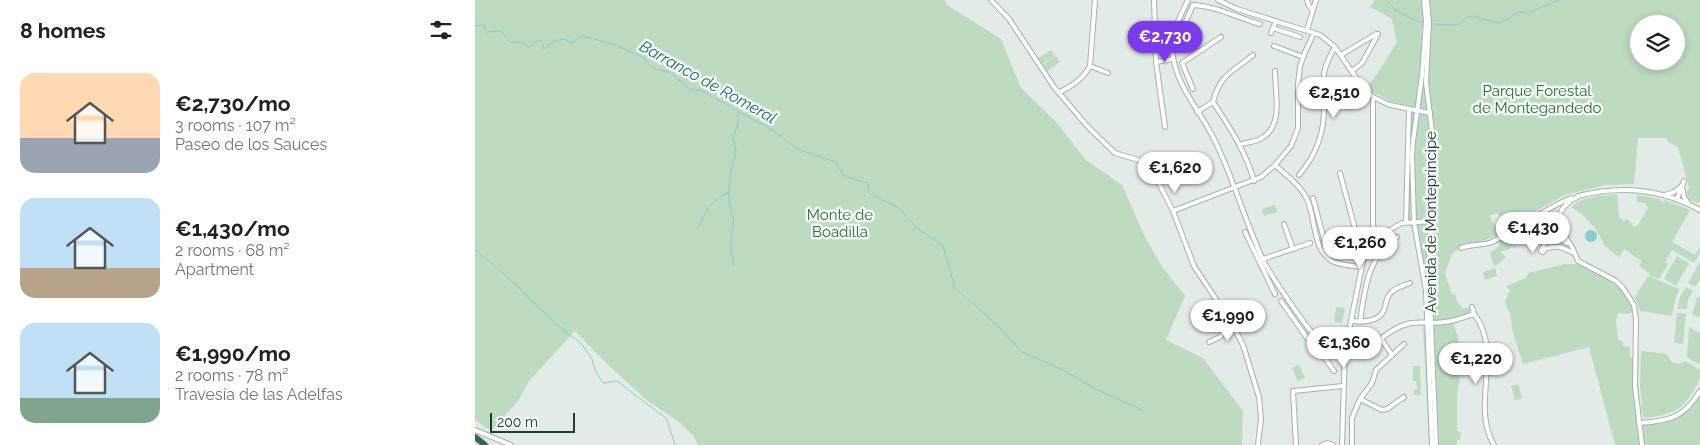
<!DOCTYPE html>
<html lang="en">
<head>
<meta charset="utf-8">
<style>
	body { margin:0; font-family:Raleway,sans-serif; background:#f2f2f2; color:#202124; height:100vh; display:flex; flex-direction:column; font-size:19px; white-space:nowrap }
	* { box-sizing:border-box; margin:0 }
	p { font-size:16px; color:#757577 }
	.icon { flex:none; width:28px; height:28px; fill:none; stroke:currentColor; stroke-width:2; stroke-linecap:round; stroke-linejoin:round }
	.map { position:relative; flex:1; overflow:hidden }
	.panel { display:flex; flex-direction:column; background:#fff; width:475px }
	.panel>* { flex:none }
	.tools { position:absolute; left:1155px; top:15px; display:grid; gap:10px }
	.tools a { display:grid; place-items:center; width:55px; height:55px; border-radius:50%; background:#fff; box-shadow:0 2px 8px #0003; font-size:25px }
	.scale { position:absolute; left:15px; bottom:12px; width:85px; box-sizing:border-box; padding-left:5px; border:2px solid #233b32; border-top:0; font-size:14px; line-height:18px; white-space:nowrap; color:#233b32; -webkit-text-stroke:4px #f3f8f5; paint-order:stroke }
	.price { position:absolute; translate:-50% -42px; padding:0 11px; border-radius:18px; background:#fff; color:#222; font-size:16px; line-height:32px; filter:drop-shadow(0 1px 2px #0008) }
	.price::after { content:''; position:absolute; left:50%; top:30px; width:15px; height:11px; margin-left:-8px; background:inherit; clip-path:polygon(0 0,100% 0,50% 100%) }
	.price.selected { background:#7c3aed; color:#fff }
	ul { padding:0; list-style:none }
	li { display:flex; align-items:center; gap:15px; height:125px; padding:0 20px }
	li span { display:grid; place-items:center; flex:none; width:140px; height:100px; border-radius:15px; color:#555 }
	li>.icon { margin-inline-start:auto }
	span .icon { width:60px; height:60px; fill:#fffc; stroke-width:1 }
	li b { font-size:21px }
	h2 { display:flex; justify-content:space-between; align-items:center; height:60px; padding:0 20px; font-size:21px }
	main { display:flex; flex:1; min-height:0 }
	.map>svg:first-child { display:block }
	.green { fill:#bddbc1; fill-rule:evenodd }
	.water { fill:#8ecbcc }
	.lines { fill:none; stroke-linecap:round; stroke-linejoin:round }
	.stream { stroke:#8ecbcc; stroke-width:1 }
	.minor-casing { stroke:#a5b3ac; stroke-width:6 }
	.highway-casing { stroke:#c1c8c6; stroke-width:8 }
	.minor { stroke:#fff; stroke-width:4 }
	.highway { stroke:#316554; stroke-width:5.5 }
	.labels { text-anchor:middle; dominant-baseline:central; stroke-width:5; stroke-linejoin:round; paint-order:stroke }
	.park-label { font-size:15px; fill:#316f40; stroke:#f3f8f5 }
	.street-label { font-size:15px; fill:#233b32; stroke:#f3f8f5 }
	.water-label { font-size:16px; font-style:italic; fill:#227073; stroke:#f3f8f5 }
</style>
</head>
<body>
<main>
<section class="panel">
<h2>8 homes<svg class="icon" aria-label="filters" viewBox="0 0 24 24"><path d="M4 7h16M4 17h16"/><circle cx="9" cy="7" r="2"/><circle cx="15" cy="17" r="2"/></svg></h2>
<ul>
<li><span style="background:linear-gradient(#ffd9b3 65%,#9aa5b1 0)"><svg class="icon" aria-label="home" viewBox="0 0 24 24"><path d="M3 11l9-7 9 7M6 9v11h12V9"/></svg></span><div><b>€2,730/mo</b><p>3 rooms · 107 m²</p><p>Paseo de los Sauces</p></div></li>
<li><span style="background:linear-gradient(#bfe0f5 70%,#b9a48a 0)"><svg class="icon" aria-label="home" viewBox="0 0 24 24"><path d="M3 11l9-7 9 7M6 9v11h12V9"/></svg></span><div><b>€1,430/mo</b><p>2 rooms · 68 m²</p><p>Apartment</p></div></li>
<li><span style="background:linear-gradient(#bfe0f5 75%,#7fa58c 0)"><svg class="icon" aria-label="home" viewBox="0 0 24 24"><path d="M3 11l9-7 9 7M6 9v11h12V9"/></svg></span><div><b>€1,990/mo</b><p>2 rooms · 78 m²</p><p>Travesía de las Adelfas</p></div></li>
</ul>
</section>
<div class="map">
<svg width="1225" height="445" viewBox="0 0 1225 445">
	<rect width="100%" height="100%" fill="#e2ebe6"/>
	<!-- green -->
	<g class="green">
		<path d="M0,0H470L472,5L526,39L546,88L581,122L611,160L647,185L670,237L688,268L710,296L691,340L728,358L768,411L767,445H223L218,435L204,422L174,402L133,365L100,331L54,381L43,401L16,431L0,420Z"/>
		<path d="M900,0H1225V202L1222,203L1215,200L1211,194L1214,187L1203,147L1192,141V138H1163L1159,184L1130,185L1090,195L1041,222L1039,220L1031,223L1022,213L1014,216L1021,227L1028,226L1029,230H1031L1032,232L1001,243L987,245L977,254L970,273L977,295L980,294L982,302L988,308H996L994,313L977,318L989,358L982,393V431L986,432L985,440H982V445H954L948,328C955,303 942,254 937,228L931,221V105L917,102L891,88L903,73L922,42L917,19L895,7ZM1164,24H1201V61H1164Z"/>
		<path d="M576,50L580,56L567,64L563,58Z"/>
		<path d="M581,56L585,62L572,71L568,65Z"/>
		<path d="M870,94H885L886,109L870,110Z"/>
		<path d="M717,159L724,173L717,176L710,162Z"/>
		<path d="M1142,194L1144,217L1149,221L1152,219L1159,227L1163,225L1173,208L1170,203L1162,202V195L1185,199V201L1189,202L1190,200L1215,210L1197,242L1220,255L1225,247V253L1219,263L1197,250L1190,262L1193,264L1184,279L1175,276L1174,273L1164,266L1167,261L1149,249L1144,257L1130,246L1121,229L1109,216L1096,207C1107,196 1126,196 1142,194Z"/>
		<path d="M800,205L802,212L789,216L787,209Z"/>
		<path d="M1037,237L1035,239L1038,241L1036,244L1041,247L1040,248L1037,246L1035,249L1025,252L1031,257L1021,266L1019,265L1015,253L1020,249L1023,251L1021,248L1024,246L1023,240Z"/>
		<path d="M1202,256L1214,263L1201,286L1189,279Z"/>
		<path d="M1225,262V279L1220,287L1213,283Z"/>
		<path d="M1090,264H1104L1140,283L1146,288L1159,312L1153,314L1143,313L1141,321L1143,339L1148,342V346L1155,347V357H1159L1158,382L1163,425C1192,423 1209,419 1225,393V445H1140L1114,347L1048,364L1038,333L1035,314L1030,302L1033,293L1036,291L1031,286L1051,278L1053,273Z"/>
		<path d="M1020,268L1022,276L1010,280L1008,272Z"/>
		<path d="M1173,276L1204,289L1200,300L1197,316L1167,311L1166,312L1160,297Z"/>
		<path d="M1211,287L1218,291L1213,299L1212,309H1203L1205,297Z"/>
		<path d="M1222,297L1225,298V317L1217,315Z"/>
		<path d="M861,307L870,308L867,323L859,322Z"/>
		<path d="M1202,313H1211L1208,344L1199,343Z"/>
		<path d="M1214,327L1225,333V365L1212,357Z"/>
		<path d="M1162,351H1164L1163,383L1166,410H1164L1161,387Z"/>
		<path d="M1166,351L1191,354L1197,362L1204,364L1210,361L1225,370C1225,380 1223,384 1218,392C1205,413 1194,414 1171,418L1168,416L1165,385Z"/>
		<path d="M824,365L830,378L823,381L817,368Z"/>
		<path d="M938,366H945L946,395H939V390L942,389L941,381H938Z"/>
		<path d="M1043,384L1047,398L1040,400L1036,386Z"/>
	</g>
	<!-- water -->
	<circle class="water" cx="1116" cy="236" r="6"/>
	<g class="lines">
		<!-- stream -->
		<g class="stream">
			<path d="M911,0L920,10L946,23"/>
			<path d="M958,24L980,25L985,24L991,18L998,16L1022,23L1027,22L1044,12L1053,13L1084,0"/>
			<path d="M0,26L10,25L11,32L26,31L36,43C44,42 48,41 54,47L64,40L67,42L69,49C76,42 81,40 91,39L95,43L108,36L140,45L167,57L180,69L194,72L215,89L227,91L299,131L322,149L361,162L369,176L392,183L395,194L423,207L441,227L468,246L480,288L525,328L547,352L588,370L619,388L669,411"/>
			<path d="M254,193L255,207L259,220L257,228L256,248L259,265"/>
			<path d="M223,228C231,211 236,200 254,192L256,169L261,152L258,138L263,123V111"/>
			<path d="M0,249L41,285L82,325L106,343L117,359L120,370L128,383L142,381L192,419L200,445"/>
		</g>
		<!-- minor casing -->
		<g class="minor-casing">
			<g id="minor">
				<path d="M516,0L534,19L579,87L613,127L640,153L670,162L677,170L698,211L719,266L756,322L768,345L784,397L786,418L783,445"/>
				<path d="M679,0L681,62L690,127"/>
				<path d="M713,0C704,19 694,36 698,57C703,89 727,113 740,141C759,180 770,221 788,260C798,279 811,297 823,314C833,327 841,342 857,348C895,363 904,331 932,324C945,321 958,324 970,322C980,321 990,317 999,314L997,307"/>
				<path d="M743,0L762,9L845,35L860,47L886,85L898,97L915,105L955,113"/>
				<path d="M832,0L834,6L838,11"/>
				<path d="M949,0L951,21L947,75L938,142L937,156L939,222L951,291L957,445"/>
				<path d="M952,0L954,23L951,82L958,140L954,272L961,445"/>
				<path d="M798,28L825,37"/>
				<path d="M832,30L841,0"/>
				<path d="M796,33L801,21"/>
				<path d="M704,40L708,28L718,5C741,6 763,18 785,24"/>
				<path d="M799,46L828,57"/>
				<path d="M866,55L901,34H903L887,63L877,71"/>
				<path d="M681,62L698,59"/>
				<path d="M615,66L633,73"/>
				<path d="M718,89L707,63L746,37"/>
				<path d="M585,92C598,85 608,79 615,66L620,0"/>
				<path d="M898,97V225L902,237"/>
				<path d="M738,102C745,74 758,72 778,55"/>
				<path d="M722,112L738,102C754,126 771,152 779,181"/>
				<path d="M764,145C771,142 781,142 787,138C809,125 800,93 800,71"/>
				<path d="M800,165C811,175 825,185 832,199C841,218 837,252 859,262C867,265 877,266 886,267"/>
				<path d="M865,173L886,251L889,256"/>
				<path d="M824,175C842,154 850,132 849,104C849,92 847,80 850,69C852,61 856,54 860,47"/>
				<path d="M1207,186L1209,197L1213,203"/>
				<path d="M1190,195L1199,192L1207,186"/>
				<path d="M1103,196C1145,185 1187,189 1225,210"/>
				<path d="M1104,196L1095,201L1088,208L1083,218L1084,227L1097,247L1103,261L1141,281L1148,288L1159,305L1161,319L1160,386L1167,445"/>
				<path d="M838,198L854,258"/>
				<path d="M1202,199L1209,181"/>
				<path d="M698,211L786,177L800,165L816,146L823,128V84L825,66L830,52L839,33"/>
				<path d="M1065,215L1064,223L1071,232"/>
				<path d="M931,222L934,109"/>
				<path d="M809,224L818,249"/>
				<path d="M1042,230C1057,227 1079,234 1092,243"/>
				<path d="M770,232L800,294"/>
				<path d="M1072,233L1081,227L1083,222"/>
				<path d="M986,248C995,244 1007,246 1017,242C1045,229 1068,209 1096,198"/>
				<path d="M1068,248L1072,233"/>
				<path d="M1070,249L1068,252L1066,251L1067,249H1070C1082,244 1088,248 1099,253"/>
				<path d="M788,259L835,243"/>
				<path d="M806,301L832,338L843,348L859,371"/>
				<path d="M999,314C1029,352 995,405 1019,445"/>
				<path d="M876,321C886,322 904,322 909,310C911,305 911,299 914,295C918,288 928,286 935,283"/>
				<path d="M885,322C890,289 892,257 922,237"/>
				<path d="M907,340L917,355"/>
				<path d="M872,341L875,347L880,351L872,355L869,359L867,354L861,349L867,347Z"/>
				<path d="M734,342L745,337L756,322"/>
				<path d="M885,399L907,410L912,409L929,397"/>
				<path d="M1164,423C1194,421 1209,418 1225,391"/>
				<path d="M0,430L36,445"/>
				<path d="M877,444V418L885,399L897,383L901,370L929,344"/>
				<path d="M821,445L818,391L868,386"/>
				<path d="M847,445L852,443L858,445"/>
				<path d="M867,445L870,351L889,256L902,237L927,223L957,221"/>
			</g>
		</g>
		<!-- highway casing -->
		<g class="highway-casing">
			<path id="highway" d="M0,437L10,445"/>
		</g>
		<!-- minor -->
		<use href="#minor" class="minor"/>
		<!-- highway -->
		<use href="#highway" class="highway"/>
	</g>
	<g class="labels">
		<!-- park labels -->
		<g class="park-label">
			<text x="1062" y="91">Parque Forestal<tspan x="1062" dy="17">de Montegandedo</tspan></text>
			<text x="365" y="215">Monte de<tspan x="365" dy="17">Boadilla</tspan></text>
		</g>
		<!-- street labels -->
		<g class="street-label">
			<text transform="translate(956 222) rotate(-90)">Avenida de Montepríncipe</text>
		</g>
		<!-- water labels -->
		<g class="water-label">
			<text transform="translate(233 82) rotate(29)">Barranco de Romeral</text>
		</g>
	</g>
</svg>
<div class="tools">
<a><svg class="icon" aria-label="layers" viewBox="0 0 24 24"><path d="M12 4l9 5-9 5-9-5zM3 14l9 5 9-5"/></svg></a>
</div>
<div class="scale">200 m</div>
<b class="price selected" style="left:690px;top:63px">€2,730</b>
<b class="price" style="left:859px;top:119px">€2,510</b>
<b class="price" style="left:700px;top:194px">€1,620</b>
<b class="price" style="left:1058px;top:254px">€1,430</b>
<b class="price" style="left:885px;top:269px">€1,260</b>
<b class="price" style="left:753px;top:342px">€1,990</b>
<b class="price" style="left:869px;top:369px">€1,360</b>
<b class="price" style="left:1001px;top:385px">€1,220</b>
</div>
</main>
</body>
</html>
